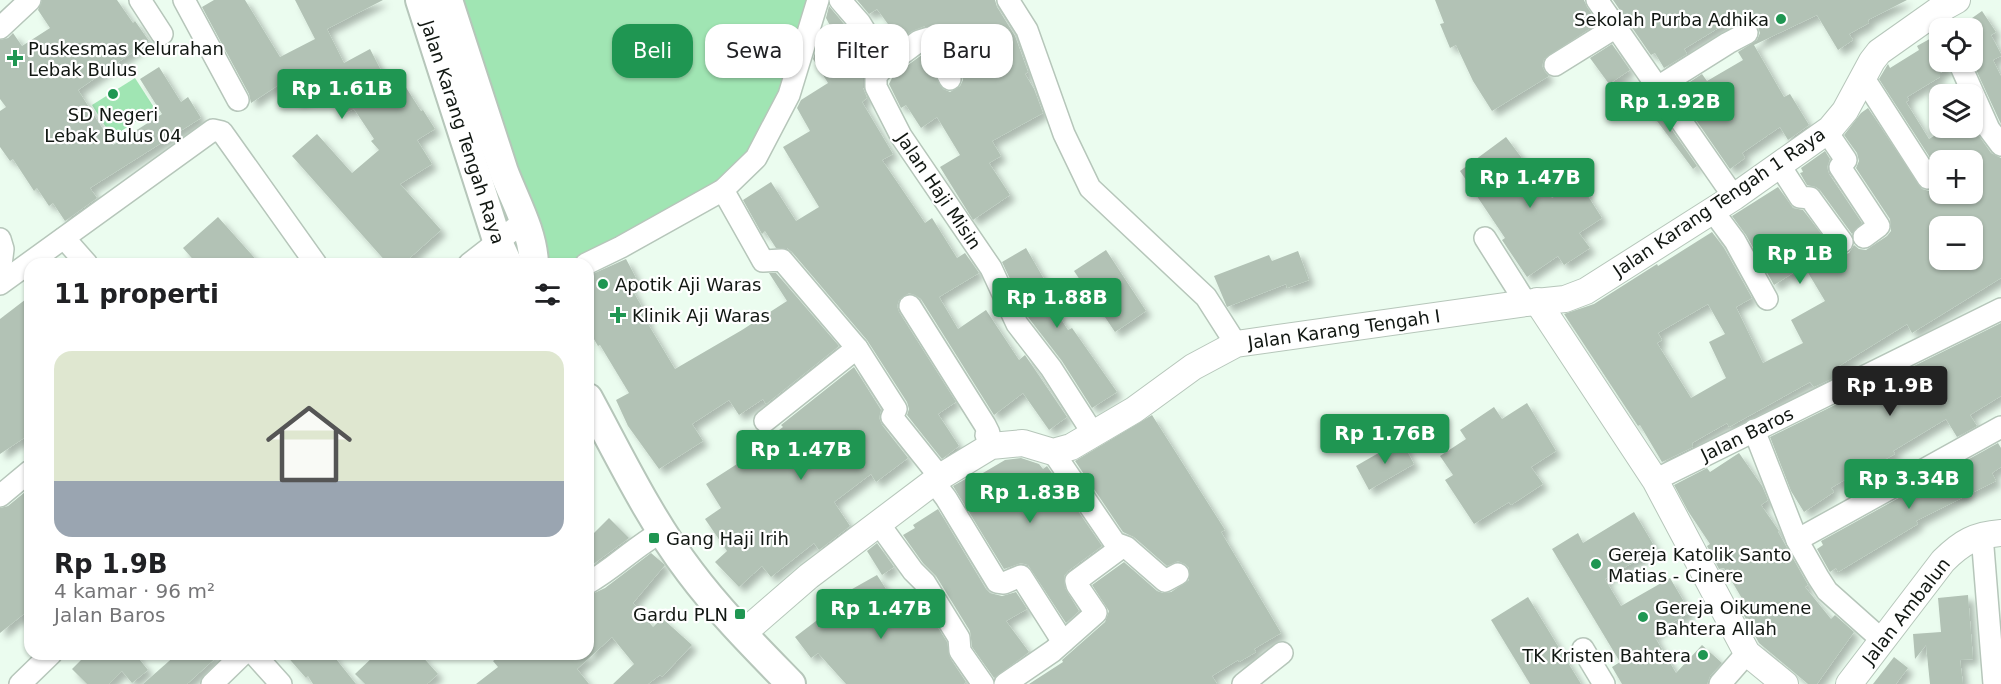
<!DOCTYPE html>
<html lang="id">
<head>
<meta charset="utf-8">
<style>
	body { margin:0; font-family:"DejaVu Sans",sans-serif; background:#f6f6f6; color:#202124; height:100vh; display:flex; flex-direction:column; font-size:22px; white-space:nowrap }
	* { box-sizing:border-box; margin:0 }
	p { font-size:20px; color:#757577 }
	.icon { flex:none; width:33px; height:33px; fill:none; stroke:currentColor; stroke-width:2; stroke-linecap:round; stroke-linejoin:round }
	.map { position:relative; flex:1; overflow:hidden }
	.panel { position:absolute; left:24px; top:258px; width:570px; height:402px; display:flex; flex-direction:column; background:#fff; border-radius:18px; box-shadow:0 2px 4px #0004 }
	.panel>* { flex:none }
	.guide { position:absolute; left:612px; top:24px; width:570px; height:54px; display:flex; gap:12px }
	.controls { position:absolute; left:1929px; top:18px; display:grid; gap:12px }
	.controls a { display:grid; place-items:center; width:54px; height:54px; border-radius:12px; background:#fff; box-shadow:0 2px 4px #0004; font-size:30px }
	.price { position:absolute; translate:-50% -51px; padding:0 14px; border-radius:6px; background:#1f9652; color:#fff; font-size:20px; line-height:39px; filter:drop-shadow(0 2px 3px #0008) }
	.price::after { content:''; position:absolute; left:50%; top:36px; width:18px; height:14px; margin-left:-9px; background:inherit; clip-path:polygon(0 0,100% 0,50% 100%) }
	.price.current { background:#222; color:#fff }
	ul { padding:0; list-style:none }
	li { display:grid; align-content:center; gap:12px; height:318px; padding:0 30px }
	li+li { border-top:2px solid #e0e0e0 }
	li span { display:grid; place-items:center; height:186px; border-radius:18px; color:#555 }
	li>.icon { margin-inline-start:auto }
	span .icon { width:108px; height:108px; fill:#fffc; stroke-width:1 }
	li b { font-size:26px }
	h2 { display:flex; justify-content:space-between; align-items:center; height:72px; padding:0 30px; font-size:26px }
	.tag { padding:0 21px; border-radius:18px; background:#fff; box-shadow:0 2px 4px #0004; font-size:21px; line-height:54px }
	.tag.current { background:#1f9652; color:#fff }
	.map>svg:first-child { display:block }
	.green { fill:#a0e5b3 }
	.building { fill:#b2c2b5; fill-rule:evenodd; filter:url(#shadow) }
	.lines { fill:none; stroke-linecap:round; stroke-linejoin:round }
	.minor-casing { stroke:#b6c6ba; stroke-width:24 }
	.tertiary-casing { stroke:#b6c6ba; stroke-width:28 }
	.secondary-casing { stroke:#b6c6ba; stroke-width:32 }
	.minor { stroke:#fff; stroke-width:21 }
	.tertiary { stroke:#fff; stroke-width:26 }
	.secondary { stroke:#fff; stroke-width:28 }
	.poi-dot { fill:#1f9652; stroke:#fff; stroke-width:2 }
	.labels { text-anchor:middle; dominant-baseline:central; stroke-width:4.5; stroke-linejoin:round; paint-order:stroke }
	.poi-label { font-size:18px; fill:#111712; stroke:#fff; text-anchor:start }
	.street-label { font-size:18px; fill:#111712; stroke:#fff }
</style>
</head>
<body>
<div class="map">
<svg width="2001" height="684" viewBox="0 0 2001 684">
	<defs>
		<filter id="shadow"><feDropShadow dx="5.5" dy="5.5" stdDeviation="3" flood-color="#0004"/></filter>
	</defs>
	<rect width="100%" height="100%" fill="#ebfcef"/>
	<!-- green -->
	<g class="green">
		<path d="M460,0H809L780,90L749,151L717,183L615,239L565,264H546V249Z"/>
		<path d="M135,78L155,109L112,137L92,105Z"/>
	</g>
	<!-- building -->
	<g class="building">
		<path d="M42,0H117L133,23L135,21L149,41L78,90L113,145L162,114L140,79L159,67L181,102L188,97L201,118L90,188L97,198L65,221L53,203L49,206L37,188L34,191L13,159L10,161L0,147V111L6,107L0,99V40L8,38L13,33L22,46L50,28L38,10Z"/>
		<path d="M214,0H245L280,57L315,39L295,0H383L327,29L344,63L370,49L393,94L405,86L421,111L423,110L435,129L417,140L432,164L400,184L441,230L403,264H388L292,156L317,134L352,173L379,150L371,141L374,139L354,109L345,113L330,85L298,102L286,80L251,103L249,94L202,7Z"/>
		<path d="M857,0H995L997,7L1015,36L1028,72L1025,74L1034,89L1043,113L992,141L1001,156L989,163L1010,195L973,220L940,167L960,155L937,117L921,128L906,105L901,108L889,84L893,76L923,54L943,89L950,92L960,86L963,80L961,73L940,32L932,26H925L912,31L890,47L884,37L893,31L877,9L869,14Z"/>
		<path d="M1435,0H1584L1587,7L1598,23L1544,59L1542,66L1545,72L1549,76L1492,111L1473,81L1456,45L1450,48L1440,24L1444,23Z"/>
		<path d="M1613,0H1907L1868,20L1869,23L1849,34L1853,40L1838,50L1817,15L1754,45L1784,97L1790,94L1809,125L1788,140L1780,127L1742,153L1745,158L1730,169L1676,91L1702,74L1707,81L1743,60L1738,52L1757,40L1760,33L1758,27L1748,20L1728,29L1725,24L1684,49L1687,54L1664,68L1655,53L1651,55Z"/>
		<path d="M829,6L849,30L870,64L863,76V88L867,98L862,102L893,154L882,160L925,223L932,218L957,258L965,253L979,273L939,297L958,329L986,310L1019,360L1025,355L1067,417L1049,430L1023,393L994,415L921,299L915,295L909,293L899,300L897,306L899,312L956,402L938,414L959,446L942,459L907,415L909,409L907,402L867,340L792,252L787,248H776L765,231L762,234L743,200L771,182L796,221L819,207L783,147L810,131L797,108L801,100L828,83L813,59L816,49L836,37L826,18Z"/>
		<path d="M1982,11L1996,32L1991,35L2001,54V56L1993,60L2001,76V124L1972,61V28H1958Z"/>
		<path d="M1935,36L1940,39V62H1946L1948,69L1940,73V77L1907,97L1909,100L1906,102L1929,139L1947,128H1972V123L1979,136L1991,153L2001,158V278L1912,333L1907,324L1839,366L1844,373L1814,387L1810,382L1729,427L1727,423L1692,443L1693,447L1662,462L1640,425L1638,426L1564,314L1594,304L1657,264L1658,266L1712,232L1724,248L1752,298L1736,307L1763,363L1803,343L1791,320L1825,301L1804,266L1774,285L1746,235L1732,216L1778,187L1793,208L1803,210L1836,253L1843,255L1849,253L1854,245L1859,249L1866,250L1887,236L1891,231L1890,219L1856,168L1859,161L1857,153L1844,135L1861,113L1868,108L1922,189L1929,191L1935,188L1940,183V194H1972V160H1940V173L1879,79L1888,64L1890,68L1919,50L1917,46ZM1940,226H1972V260H1956L1940,269ZM1708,304L1725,334L1709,342L1726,378L1691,398L1657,343L1662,340L1658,333Z"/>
		<path d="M1612,44L1630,70L1609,84L1590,58Z"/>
		<path d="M1651,100L1697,166L1693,169L1645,105Z"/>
		<path d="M1506,137L1552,198L1579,182L1602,218L1579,233L1590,248L1564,265L1558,256L1527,277L1502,240L1505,238L1460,171Z"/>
		<path d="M1825,151L1830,159L1827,167L1829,174L1862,223L1852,234L1820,190L1816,187L1807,185L1800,173L1803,172L1801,168Z"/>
		<path d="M218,217L260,264H197L183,248Z"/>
		<path d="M1026,248L1048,286L1042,290L1068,330L1072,328L1117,392L1092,408L1062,361L1028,317L1002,262Z"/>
		<path d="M1106,250L1146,311L1115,332L1074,271Z"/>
		<path d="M1298,251L1309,280L1287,288L1286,284L1227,307L1214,276L1269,255L1272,261Z"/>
		<path d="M626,259L636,278L628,282L648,318L645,319L675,369L742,330L787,301L769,273H776L839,346L766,404L763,399L739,415L729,400L692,424L703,441L659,469L628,426L616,400L629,393L600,345L598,346L588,329V276Z"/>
		<path d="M30,296V434L0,454V319Z"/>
		<path d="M2001,323V396L1970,415L1977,426L1957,437L1946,419L1893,451L1895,454L1869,468L1868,466L1831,488L1834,492L1804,512L1791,491L1770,437Z"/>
		<path d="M854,367L881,410L879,418L882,425L908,458L876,482L871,474L834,502L850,526L819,550L814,543L771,577L762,566L739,587L715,562L727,551L705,519L721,508L706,484L782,435L779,430L783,427L781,425Z"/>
		<path d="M1527,403L1556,451L1531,467L1543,484L1511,505L1509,502L1474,524L1445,480L1453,475L1440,456L1466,439L1460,430L1494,407L1502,419Z"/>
		<path d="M1152,415L1225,530L1221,532L1281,633L1254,649L1256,652L1239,662L1238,660L1212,676L1217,684H1029L1063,662L1062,660L1105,622L1109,611L1092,585L1124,562L1157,591L1163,593L1171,592L1189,580V568L1185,564L1178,561L1167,566L1134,537L1123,532L1075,461Z"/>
		<path d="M1401,440L1414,464L1369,490L1356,466Z"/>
		<path d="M1998,443L2001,448V467L1992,473L1996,481L1916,521L1918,524L1838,572L1836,568L1830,572L1817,549L1823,545L1821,541Z"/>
		<path d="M1739,453L1762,486L1768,500L1761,505L1779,531L1778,532L1808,585L1805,587L1831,619L1835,615L1854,632L1817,684H1808L1759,643L1741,610L1747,607L1724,568L1719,569L1707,546L1710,544L1688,511L1674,485L1707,468L1710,472Z"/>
		<path d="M1021,458L1039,464L1043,469L1047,466L1102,546L1068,571L1064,576L1065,588L1079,611L1066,623L1028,565L1021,563L1004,569L953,486L969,477L971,480L1005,460Z"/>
		<path d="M25,492L30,498V609L0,633V508L8,506Z"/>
		<path d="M938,509L986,589L990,593L1002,596L1016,592L1027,609L1006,621L1029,652L994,678L972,647L970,631L936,576L923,563L903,535L915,528L913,525Z"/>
		<path d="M1634,512L1656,549L1605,579L1621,606L1670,578L1690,612L1653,634L1676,673L1702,645L1722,663L1710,676L1707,684H1622L1612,667L1620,662L1552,549L1578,533L1583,543Z"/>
		<path d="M609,518L629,538L588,568V539Z"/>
		<path d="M877,543L894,567L882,575L867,551Z"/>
		<path d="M651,553L665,565L633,603L653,627L662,618L692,645L662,677L660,675L648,684H613L634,664L612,637L577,669L589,684H476L498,667L493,661L502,654H588V596L605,588Z"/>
		<path d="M877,575L893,600L913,589L915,591L947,642L950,658L966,682L964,684H846L818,653L811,658L795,637L841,602L838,597Z"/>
		<path d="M1968,595L1973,659L1960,660L1963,684H1930L1926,645L1915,659L1913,634L1941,632L1938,598Z"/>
		<path d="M1528,597L1581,684H1530L1491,620Z"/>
		<path d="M87,654H135L148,670L132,683L122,671L109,684H87L72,669Z"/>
		<path d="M177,654H220L187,684H143Z"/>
		<path d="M285,654H332L356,684H313L308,676L306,678Z"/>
		<path d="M376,654H420L438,674L427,684H365L355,674Z"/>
		<path d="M1894,657L1908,668L1896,684H1873Z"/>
	</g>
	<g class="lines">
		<!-- minor casing -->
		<g class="minor-casing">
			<g id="minor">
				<path d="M140,0L162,34"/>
				<path d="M184,0L238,100"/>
				<path d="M840,0L860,23L884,62V67"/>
				<path d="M1008,0L1027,30L1064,134L1090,188L1206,297L1236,344"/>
				<path d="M1597,0L1734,197"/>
				<path d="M1937,11L1945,28"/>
				<path d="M0,28L30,0"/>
				<path d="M1959,62L1989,129L2001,145"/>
				<path d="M1555,65L1616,27"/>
				<path d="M1863,77L1928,178"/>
				<path d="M950,79L929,38L919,41L884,67L876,76V87L901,136L991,268L1017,324L1051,368L1094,435"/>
				<path d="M1658,87L1728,43L1747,33"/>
				<path d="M1830,129L1829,135L1846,160L1840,167L1879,226L1864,237"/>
				<path d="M1780,166L1800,197L1810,198L1842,242"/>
				<path d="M723,190L763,261L782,260L857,348L896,409L892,417L940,477"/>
				<path d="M1712,210L1735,241L1767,299"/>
				<path d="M64,238L87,264"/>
				<path d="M1485,238L1526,303"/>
				<path d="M0,239L3,249L1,265"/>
				<path d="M469,264L523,222"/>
				<path d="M586,264L621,247L723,190L756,158L789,95L818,0"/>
				<path d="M0,284L213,130L222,132L316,264"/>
				<path d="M910,306L985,425L989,433L986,435L991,446"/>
				<path d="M765,421L857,348"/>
				<path d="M1754,430L1797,540L1818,577L1827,591L1882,640"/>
				<path d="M1053,452L1115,543L1126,547L1165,581L1178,574"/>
				<path d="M1655,480L2001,309"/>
				<path d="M934,482L946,498L997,582L1004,583L1021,576L1063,642"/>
				<path d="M0,496L30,471"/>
				<path d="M879,524L913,571L925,583L959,638L960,651L983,684"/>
				<path d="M1982,535L1994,684"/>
				<path d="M1797,540L2001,427"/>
				<path d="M588,583C615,568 635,546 663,531"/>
				<path d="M1583,649L1604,684"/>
				<path d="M254,654L281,684"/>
				<path d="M20,684L51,654"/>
				<path d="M212,684L243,654"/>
				<path d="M1005,684L1053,651L1096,613L1077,585L1076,581L1122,547"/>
				<path d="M1243,684L1282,653"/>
				<path d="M1720,684L1747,653"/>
			</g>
		</g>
		<!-- tertiary casing -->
		<g class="tertiary-casing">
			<g id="tertiary">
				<path d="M1537,301L1655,480L1747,653L1785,684"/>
				<path d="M742,634L809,576L940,477L991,446L1023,443L1053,452L1071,447L1134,410L1193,367L1236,344L1526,303L1565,299L1586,291L1734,197L1830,129L1845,111L1872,61L1879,52L1937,11L1957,0"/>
				<path d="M1849,684L1943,561C1962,542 1975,535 2001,533"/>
			</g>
		</g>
		<!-- secondary casing -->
		<g class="secondary-casing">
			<g id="secondary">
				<path d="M420,0L497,240L508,264"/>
				<path d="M448,0C467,57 485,115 504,172C515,201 533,232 534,264"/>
				<path d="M588,398C620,457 649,518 690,572C720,612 756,648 791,684"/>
			</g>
		</g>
		<!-- minor -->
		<use href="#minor" class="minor"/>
		<!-- tertiary -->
		<use href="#tertiary" class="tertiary"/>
		<!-- secondary -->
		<use href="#secondary" class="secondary"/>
	</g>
	<!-- markers -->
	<g class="poi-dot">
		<circle cx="1781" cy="19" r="6"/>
		<path d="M12 49h6v6h6v6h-6v6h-6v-6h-6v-6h6z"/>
		<circle cx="113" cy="94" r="6"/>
		<circle cx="603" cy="284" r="6"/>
		<path d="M615 306h6v6h6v6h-6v6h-6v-6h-6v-6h6z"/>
		<rect x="648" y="532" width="12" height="12" rx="3"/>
		<circle cx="1596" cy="564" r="6"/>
		<rect x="734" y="608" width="12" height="12" rx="3"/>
		<circle cx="1643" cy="617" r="6"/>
		<circle cx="1703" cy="655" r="6"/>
	</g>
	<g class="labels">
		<!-- poi labels -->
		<g class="poi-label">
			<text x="1769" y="19" text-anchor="end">Sekolah Purba Adhika</text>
			<text x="28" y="48">Puskesmas Kelurahan<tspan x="28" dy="21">Lebak Bulus</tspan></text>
			<text x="113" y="114" text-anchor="middle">SD Negeri<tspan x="113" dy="21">Lebak Bulus 04</tspan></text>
			<text x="615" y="284">Apotik Aji Waras</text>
			<text x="632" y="315">Klinik Aji Waras</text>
			<text x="666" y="538">Gang Haji Irih</text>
			<text x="1608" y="554">Gereja Katolik Santo<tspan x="1608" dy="21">Matias - Cinere</tspan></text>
			<text x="1655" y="607">Gereja Oikumene<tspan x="1655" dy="21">Bahtera Allah</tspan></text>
			<text x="728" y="614" text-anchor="end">Gardu PLN</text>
			<text x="1691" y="655" text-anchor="end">TK Kristen Bahtera</text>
		</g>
		<!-- street labels -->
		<g class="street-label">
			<text transform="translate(463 132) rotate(72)">Jalan Karang Tengah Raya</text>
			<text transform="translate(939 191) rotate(56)">Jalan Haji Misin</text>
			<text transform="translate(1719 202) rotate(-34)">Jalan Karang Tengah 1 Raya</text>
			<text transform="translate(1344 329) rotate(-8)">Jalan Karang Tengah I</text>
			<text transform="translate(1747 434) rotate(-26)">Jalan Baros</text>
			<text transform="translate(1906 611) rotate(-52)">Jalan Ambalun</text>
		</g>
	</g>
</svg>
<div class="controls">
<a><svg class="icon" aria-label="locate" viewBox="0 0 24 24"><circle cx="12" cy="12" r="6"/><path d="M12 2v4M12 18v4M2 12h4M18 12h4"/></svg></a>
<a><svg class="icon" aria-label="layers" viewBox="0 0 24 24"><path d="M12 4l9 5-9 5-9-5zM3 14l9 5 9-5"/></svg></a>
<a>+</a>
<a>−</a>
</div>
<b class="price" style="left:342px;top:120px">Rp 1.61B</b>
<b class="price" style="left:1670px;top:133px">Rp 1.92B</b>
<b class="price" style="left:1530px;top:209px">Rp 1.47B</b>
<b class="price" style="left:1800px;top:285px">Rp 1B</b>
<b class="price" style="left:1057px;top:329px">Rp 1.88B</b>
<b class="price current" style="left:1890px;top:417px">Rp 1.9B</b>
<b class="price" style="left:1385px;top:465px">Rp 1.76B</b>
<b class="price" style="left:801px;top:481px">Rp 1.47B</b>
<b class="price" style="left:1909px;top:510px">Rp 3.34B</b>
<b class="price" style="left:1030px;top:524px">Rp 1.83B</b>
<b class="price" style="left:881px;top:640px">Rp 1.47B</b>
<div class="guide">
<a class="tag current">Beli</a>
<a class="tag">Sewa</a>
<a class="tag">Filter</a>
<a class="tag">Baru</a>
</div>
<section class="panel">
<h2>11 properti<svg class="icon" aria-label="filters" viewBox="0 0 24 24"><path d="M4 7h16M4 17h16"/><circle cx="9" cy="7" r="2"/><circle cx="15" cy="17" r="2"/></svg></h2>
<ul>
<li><span style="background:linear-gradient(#dfe7d0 70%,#9aa5b1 0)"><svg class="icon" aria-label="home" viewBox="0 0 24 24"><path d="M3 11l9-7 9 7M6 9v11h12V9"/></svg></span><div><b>Rp 1.9B</b><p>4 kamar · 96 m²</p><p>Jalan Baros</p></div></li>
</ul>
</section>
</div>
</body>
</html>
